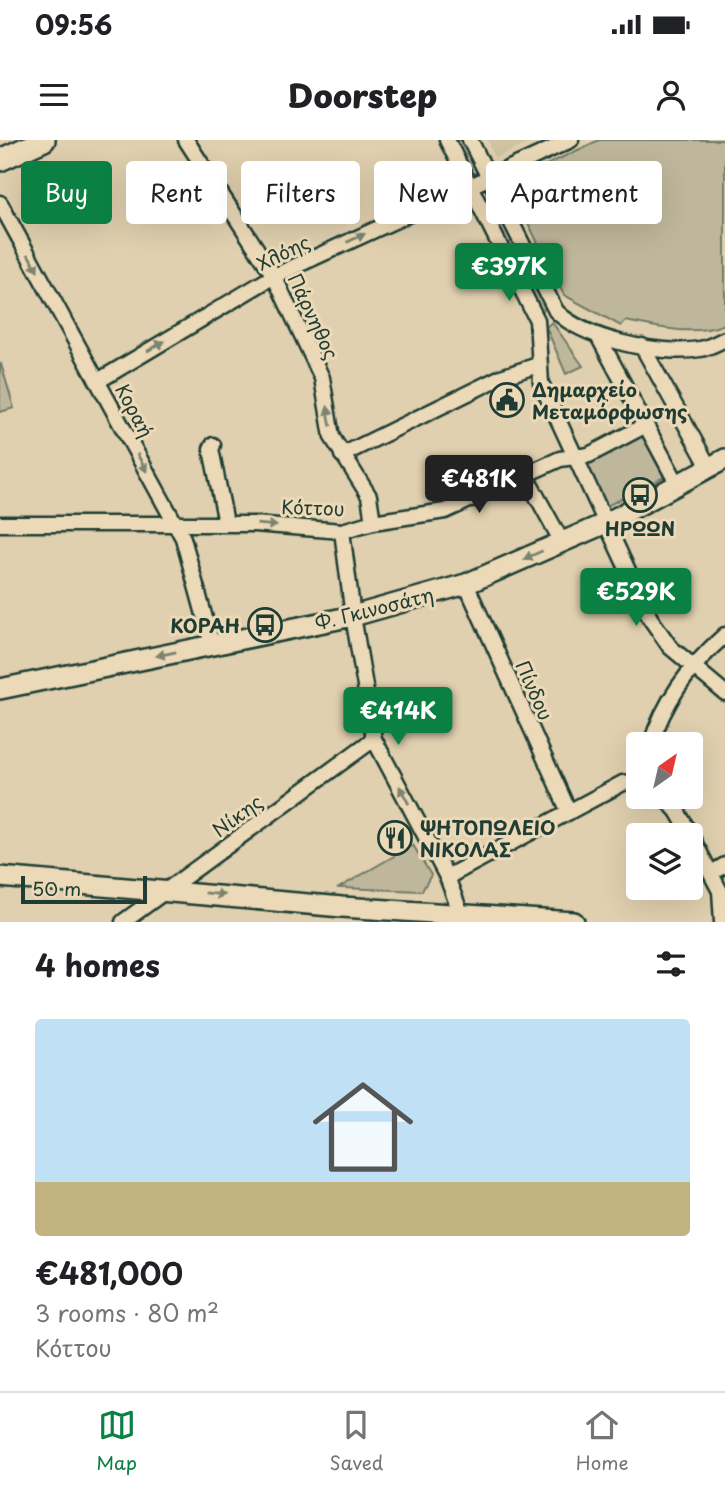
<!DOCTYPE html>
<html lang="en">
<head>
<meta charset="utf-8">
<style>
	body { margin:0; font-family:"Playpen Sans",sans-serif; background:#f6f6f6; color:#202124; height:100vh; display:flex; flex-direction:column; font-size:26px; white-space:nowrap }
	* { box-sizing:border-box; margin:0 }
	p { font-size:23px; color:#757577 }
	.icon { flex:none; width:38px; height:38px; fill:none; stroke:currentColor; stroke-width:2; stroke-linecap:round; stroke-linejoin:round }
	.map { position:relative; height:782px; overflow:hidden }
	.side { display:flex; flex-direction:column; background:#fff; flex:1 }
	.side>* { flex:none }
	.banner { position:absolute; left:21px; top:21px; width:684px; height:63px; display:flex; gap:14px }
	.needle { width:46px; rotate:34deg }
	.controls { position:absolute; left:626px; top:592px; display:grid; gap:14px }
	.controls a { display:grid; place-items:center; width:77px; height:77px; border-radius:7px; background:#fff; box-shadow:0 7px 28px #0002; font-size:35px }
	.scale { position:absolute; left:21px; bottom:18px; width:126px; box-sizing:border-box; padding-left:7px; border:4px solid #1f3d34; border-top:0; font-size:19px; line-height:24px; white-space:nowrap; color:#1f3d34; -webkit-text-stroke:5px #ecd9b7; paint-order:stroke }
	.price { position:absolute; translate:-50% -60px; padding:0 16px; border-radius:7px; background:#0b8043; color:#fff; font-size:23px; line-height:46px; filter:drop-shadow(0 2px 4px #0008) }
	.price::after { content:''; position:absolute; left:50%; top:42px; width:21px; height:16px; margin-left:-10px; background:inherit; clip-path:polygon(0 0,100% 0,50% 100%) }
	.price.current { background:#222; color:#fff }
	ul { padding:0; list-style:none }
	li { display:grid; align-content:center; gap:14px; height:371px; padding:0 35px }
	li+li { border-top:2px solid #e0e0e0 }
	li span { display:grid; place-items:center; height:217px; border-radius:7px; color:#555 }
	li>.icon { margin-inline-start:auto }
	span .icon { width:126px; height:126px; fill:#fffc; stroke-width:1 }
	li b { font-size:30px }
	h2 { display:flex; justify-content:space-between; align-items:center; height:84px; padding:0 35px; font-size:30px }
	.tag { padding:0 24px; border-radius:7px; background:#fff; box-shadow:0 7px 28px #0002; font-size:24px; line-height:63px }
	.tag.current { background:#0b8043; color:#fff }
	.status { display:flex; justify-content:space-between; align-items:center; height:49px; padding:0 35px; background:#fff; direction:ltr }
	.status svg { height:19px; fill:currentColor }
	header { display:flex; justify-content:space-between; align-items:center; height:91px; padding:0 35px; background:#fff; font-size:32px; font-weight:800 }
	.menu { display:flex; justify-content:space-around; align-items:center; height:98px; border-top:2px solid #e0e0e0; background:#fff; font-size:19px; color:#757577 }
	.menu a { display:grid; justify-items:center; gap:4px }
	.menu .current { color:#0b8043 }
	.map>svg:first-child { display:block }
	.built { fill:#cfc3a4 }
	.green { fill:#bfb79b; stroke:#6f7a68; stroke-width:2 }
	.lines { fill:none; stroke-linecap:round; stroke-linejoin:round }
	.street-casing { stroke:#1f3d34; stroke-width:19 }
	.secondary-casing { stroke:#1f3d34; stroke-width:24 }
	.primary-casing { stroke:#1f3d34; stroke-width:26 }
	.street { stroke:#ecd9b7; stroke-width:14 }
	.secondary { stroke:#ecd9b7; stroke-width:19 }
	.primary { stroke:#ecd9b7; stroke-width:21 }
	.oneway { fill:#7b836f }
	.labels { text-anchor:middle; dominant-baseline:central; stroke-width:6; stroke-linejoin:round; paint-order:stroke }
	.street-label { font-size:19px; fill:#1f3d34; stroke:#ecd9b7 }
	.poi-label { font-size:19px; font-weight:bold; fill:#1f3d34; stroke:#ecd9b7; text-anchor:start }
</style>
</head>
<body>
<div class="status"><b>09:56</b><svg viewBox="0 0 49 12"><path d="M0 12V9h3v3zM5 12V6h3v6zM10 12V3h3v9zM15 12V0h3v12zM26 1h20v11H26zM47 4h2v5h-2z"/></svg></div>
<header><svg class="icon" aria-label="menu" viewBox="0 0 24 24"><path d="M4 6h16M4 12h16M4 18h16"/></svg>Doorstep<svg class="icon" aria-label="person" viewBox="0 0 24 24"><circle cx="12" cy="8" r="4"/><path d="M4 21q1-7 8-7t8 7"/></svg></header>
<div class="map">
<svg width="725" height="782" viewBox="0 0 725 782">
	<rect width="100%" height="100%" fill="#e0d0af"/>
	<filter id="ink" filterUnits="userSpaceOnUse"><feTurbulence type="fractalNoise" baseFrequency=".0143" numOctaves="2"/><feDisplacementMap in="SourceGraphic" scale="14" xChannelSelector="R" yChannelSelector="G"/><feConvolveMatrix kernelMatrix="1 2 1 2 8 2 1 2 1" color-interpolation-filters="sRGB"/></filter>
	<g filter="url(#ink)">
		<!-- built -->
		<path class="built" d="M488,0H536L495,18Z"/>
		<!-- green -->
		<g class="green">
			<path d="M453,0H464L477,32L472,34L468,31Z"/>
			<path d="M599,0H725V184C692,197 659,187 625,181L621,186L564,155L508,43Z"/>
			<path d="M491,59L496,63L546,165L542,173L486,66Z"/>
			<path d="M552,182L583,226L566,234L546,187Z"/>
			<path d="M1,224L14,268L0,272V225Z"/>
			<path d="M643,296L664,337L607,366L586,325Z"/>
			<path d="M413,705L431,735L422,751L339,748Z"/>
		</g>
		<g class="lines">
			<!-- street casing -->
			<g class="street-casing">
				<g id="street">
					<path d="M186,0L274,136L322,238L332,297L369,356L373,382"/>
					<path d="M447,0L537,180L541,243L650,478L670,507L725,553"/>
					<path d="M470,0L556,171C583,199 661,216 700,209C708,208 717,203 725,199"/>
					<path d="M0,63L183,398L212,504"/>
					<path d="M598,196L678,345"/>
					<path d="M642,206L709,327"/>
					<path d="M98,241L274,136L571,0"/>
					<path d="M213,305L211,309L226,383"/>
					<path d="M342,315L501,237L538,225"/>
					<path d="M525,335L562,402"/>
					<path d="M0,384H254L342,391L373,382L445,371L560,319L589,315L646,285"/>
					<path d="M342,391L353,476L374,599L447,737L464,782"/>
					<path d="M466,444L569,672"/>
					<path d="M651,604C664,561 692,524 725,495"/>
					<path d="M663,656L677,671L691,695"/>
					<path d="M691,696L720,751L722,782"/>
					<path d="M713,732L725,725"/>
					<path d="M447,737L623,643L639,641"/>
					<path d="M123,782L374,599"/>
				</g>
			</g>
			<!-- secondary casing -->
			<g class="secondary-casing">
				<g id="secondary">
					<path d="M0,549L353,476L466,444L606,383L725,319"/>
					<path d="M0,737L342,767L574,782"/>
				</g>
			</g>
			<!-- primary casing -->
			<g class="primary-casing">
				<path id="primary" d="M0,20L44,0"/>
			</g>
			<!-- street -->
			<use href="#street" class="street"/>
			<!-- secondary -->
			<use href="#secondary" class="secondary"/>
			<!-- primary -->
			<use href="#primary" class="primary"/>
		</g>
		<!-- one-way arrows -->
		<defs><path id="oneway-solid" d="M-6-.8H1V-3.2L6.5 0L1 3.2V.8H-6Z" transform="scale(1.75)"/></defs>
		<g class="oneway">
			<use href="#oneway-solid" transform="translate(356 98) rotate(-25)"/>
			<use href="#oneway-solid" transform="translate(33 123) rotate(61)"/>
			<use href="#oneway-solid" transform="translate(156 206) rotate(-31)"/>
			<use href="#oneway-solid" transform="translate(329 276) rotate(-99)"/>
			<use href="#oneway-solid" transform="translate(142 323) rotate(62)"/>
			<use href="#oneway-solid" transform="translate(267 385) rotate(5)"/>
			<use href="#oneway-solid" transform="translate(533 415) rotate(156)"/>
			<use href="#oneway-solid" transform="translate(166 514) rotate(168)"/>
			<use href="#oneway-solid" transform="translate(404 655) rotate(-118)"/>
			<use href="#oneway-solid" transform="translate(215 754) rotate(6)"/>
		</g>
	</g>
	<!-- icons -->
	<defs>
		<g id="civic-ring" transform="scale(1.75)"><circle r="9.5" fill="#ecd9b7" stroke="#1f3d34" stroke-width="1.5"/><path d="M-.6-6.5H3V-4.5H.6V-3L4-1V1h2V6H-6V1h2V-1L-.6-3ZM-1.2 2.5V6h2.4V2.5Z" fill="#1f3d34"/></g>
		<g id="bus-ring" transform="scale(1.75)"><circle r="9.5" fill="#ecd9b7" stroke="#1f3d34" stroke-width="1.5"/><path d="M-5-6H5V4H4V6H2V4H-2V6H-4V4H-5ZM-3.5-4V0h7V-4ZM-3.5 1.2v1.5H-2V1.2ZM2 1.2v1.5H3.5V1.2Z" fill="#1f3d34"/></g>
		<g id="restaurant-ring" transform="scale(1.75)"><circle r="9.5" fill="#ecd9b7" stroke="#1f3d34" stroke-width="1.5"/><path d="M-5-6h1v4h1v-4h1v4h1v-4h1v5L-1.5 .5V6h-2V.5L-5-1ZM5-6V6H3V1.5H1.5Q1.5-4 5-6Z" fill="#1f3d34"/></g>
	</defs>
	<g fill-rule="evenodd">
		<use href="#civic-ring" x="507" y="260"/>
		<use href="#bus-ring" x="640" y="355"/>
		<use href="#bus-ring" x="265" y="485"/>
		<use href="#restaurant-ring" x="395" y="698"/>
	</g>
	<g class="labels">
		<!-- street labels -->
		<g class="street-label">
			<text transform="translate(283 112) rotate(-26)">Χλόης</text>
			<text transform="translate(314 176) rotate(65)">Πάρνηθος</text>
			<text transform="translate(135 270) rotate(62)">Κοραή</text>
			<text transform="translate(313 367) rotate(2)">Κόττου</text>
			<text transform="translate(374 468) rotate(-14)">Φ. Γκινοσάτη</text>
			<text transform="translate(535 550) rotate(66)">Πίνδου</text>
			<text transform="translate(237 675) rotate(-36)">Νίκης</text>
		</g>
		<!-- poi labels -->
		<g class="poi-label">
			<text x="532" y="249">Δημαρχείο<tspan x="532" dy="22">Μεταμόρφωσης</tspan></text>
			<text x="640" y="388" text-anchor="middle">ΗΡΩΩΝ</text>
			<text x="240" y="485" text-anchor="end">ΚΟΡΑΗ</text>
			<text x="420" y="687">ΨΗΤΟΠΩΛΕΊΟ<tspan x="420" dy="22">ΝΙΚΟΛΑΣ</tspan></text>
		</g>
	</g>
</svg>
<div class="controls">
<a><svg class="needle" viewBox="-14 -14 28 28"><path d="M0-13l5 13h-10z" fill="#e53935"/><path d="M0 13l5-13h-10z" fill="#757577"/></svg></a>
<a><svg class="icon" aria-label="layers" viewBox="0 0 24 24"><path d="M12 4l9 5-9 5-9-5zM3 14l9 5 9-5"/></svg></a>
</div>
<div class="scale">50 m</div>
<b class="price" style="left:509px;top:163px">€397K</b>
<b class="price current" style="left:479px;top:375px">€481K</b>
<b class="price" style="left:636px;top:488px">€529K</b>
<b class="price" style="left:398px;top:607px">€414K</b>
<div class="banner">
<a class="tag current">Buy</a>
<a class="tag">Rent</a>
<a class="tag">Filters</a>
<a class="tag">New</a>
<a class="tag">Apartment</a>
</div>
</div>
<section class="side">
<h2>4 homes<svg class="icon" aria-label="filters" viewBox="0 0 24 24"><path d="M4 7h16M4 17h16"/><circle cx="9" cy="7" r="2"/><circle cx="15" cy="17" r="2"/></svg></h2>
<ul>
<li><span style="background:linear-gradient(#bfe0f5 75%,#c2b280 0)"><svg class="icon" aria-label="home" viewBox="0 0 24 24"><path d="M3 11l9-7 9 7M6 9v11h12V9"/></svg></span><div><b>€481,000</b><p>3 rooms · 80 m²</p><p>Κόττου</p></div></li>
</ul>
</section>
<nav class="menu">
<a class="current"><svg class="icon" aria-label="map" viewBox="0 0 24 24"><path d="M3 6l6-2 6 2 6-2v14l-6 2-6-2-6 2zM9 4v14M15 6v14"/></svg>Map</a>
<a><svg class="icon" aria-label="saved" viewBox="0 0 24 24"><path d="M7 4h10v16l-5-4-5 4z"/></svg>Saved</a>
<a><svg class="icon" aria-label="home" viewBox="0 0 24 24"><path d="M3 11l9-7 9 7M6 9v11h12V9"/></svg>Home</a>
</nav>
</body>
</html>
